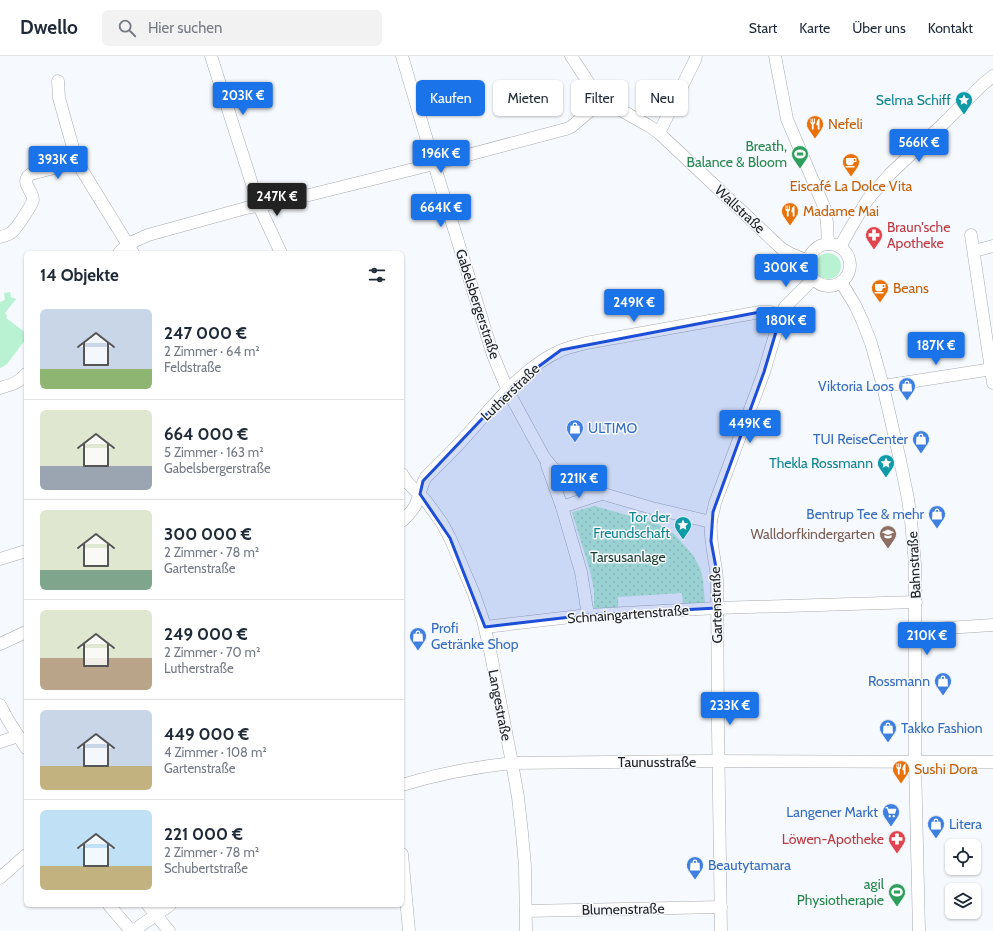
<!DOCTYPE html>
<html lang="de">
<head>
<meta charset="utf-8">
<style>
	body { margin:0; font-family:Cabin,sans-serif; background:#f2f2f3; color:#1f2937; height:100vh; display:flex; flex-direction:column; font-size:15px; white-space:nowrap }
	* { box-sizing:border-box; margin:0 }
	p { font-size:13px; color:#747a83 }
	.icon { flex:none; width:22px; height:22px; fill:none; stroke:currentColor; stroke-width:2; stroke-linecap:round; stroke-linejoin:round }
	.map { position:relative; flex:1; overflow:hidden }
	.side { position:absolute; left:24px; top:195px; width:380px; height:656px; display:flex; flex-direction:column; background:#fff; border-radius:6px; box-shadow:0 1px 3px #0004 }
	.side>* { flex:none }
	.top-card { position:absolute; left:416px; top:24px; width:380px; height:36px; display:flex; gap:8px }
	.fabs { position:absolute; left:945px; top:783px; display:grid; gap:8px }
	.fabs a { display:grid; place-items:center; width:36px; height:36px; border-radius:6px; background:#fff; box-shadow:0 1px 3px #0004; font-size:20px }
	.price { position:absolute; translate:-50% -34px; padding:0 9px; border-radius:4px; background:#1a73e8; color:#fff; font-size:13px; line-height:26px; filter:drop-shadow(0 1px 2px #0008) }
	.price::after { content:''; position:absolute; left:50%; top:24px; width:12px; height:9px; margin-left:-6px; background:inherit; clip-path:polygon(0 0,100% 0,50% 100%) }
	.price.on { background:#222; color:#fff }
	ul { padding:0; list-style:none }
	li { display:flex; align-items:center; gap:12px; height:100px; padding:0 16px }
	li+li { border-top:1px solid #e0e1e3 }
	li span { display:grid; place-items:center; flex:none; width:112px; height:80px; border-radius:6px; color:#555 }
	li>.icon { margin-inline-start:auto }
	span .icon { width:48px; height:48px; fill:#fffc; stroke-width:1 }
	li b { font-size:17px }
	h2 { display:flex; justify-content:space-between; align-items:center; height:48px; padding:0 16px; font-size:17px }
	.chip { padding:0 14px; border-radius:6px; background:#fff; box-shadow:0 1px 3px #0004; font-size:14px; line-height:36px }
	.chip.on { background:#1a73e8; color:#fff }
	header { display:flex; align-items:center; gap:24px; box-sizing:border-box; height:56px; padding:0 20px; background:#fff; border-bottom:1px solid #e0e1e3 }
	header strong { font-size:19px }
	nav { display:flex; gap:22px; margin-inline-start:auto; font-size:14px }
	.search { width:280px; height:36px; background:#f2f2f3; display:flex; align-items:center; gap:10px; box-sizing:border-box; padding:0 14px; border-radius:6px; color:#747a83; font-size:15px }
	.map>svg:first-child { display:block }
	.grass { fill:#b9f2d3 }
	.park { fill:url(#park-dots) }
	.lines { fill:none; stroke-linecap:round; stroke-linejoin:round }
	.minor-casing { stroke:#a9acaf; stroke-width:13 }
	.minor { stroke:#fff; stroke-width:12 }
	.marked { fill:#1d4ed8; fill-opacity:0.2; stroke:#1d4ed8; stroke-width:3; stroke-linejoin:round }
	.labels { text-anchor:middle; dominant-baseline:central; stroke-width:3; stroke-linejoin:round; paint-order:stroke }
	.culture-label { font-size:14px; fill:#0d838f; stroke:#f6f9fd; text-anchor:end }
	.food-label { font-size:14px; fill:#c56008; stroke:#f6f9fd; text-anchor:start }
	.leisure-label { font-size:14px; fill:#27864d; stroke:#f6f9fd; text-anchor:end }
	.street-label { font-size:14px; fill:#232425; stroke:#f6f9fd }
	.health-label { font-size:14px; fill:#be3a42; stroke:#f6f9fd; text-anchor:start }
	.shop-label { font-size:14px; fill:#366cbe; stroke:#f6f9fd; text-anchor:end }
	.education-label { font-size:14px; fill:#785e54; stroke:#f6f9fd; text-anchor:end }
	.park-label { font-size:14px; fill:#183c2b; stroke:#f6f9fd }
</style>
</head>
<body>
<header>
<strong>Dwello</strong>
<div class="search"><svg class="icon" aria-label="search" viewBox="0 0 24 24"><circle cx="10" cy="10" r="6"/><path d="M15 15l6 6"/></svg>Hier suchen</div>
<nav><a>Start</a><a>Karte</a><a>Über uns</a><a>Kontakt</a></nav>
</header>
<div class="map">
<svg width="993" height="875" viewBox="0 0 993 875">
	<defs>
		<pattern id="park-dots" width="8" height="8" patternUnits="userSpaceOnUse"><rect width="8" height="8" fill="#b9f2d3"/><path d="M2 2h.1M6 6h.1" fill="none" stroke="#9fcfb5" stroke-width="1.8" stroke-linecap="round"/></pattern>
	</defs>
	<rect width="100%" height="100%" fill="#f6f9fd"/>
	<!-- grass -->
	<g class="grass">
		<circle cx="828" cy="210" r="13"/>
		<path d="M10,236L11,241L16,243L5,257L7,259L6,262L26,277V283L7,308L4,310L0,312V246L5,244L4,237Z"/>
	</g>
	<!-- park -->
	<path class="park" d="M595,450L658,468L674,478L693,499L700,512L703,524L705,547L683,549L682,537L618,541V551L594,553V534L590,515L572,456Z"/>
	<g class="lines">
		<!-- minor casing -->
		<g class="minor-casing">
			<g id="minor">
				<path d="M211,0L259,150L281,197"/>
				<path d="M402,0L434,108L493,299L508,335L544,401L551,410L565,423L586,433L652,452L711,466"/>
				<path d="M571,0L594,35L603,44L649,70L659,77L782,193L791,198L808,205"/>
				<path d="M775,0L787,63L825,153L827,167L828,188"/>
				<path d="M58,25L59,42L77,106"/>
				<path d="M659,77L695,4L696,0"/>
				<path d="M971,179L993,327"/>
				<path d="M0,181C4,180 9,179 12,176C16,173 32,149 33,144C33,134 19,126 31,118L77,106L133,197"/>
				<circle cx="829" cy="209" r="21"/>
				<path d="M840,191L850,173L868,143L890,118L945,66L982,29L993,20"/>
				<path d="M974,195L993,190"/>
				<path d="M119,197L128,188L148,179L246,152L285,145L434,108L566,73L571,71L603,44"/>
				<path d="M841,226L855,249L862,264L871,287L883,330L900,404L908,443L911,465L915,508V706L919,875"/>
				<path d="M883,330L993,313"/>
				<path d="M0,332C10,329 19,327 26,318"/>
				<path d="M547,409L562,451L581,516L588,559"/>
				<path d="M402,418L408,427L426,445L442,467L450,482L460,505L474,538L483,564L491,599L512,707L518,741L522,777L525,810L526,875"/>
				<path d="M562,451L601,438"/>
				<path d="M402,465C407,460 413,455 416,448C420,439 421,429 426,421C440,407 454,394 467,379C494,349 524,310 562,294C570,291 578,289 586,287L760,256H770L781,259"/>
				<path d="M0,503L26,495"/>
				<path d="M485,571L588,559L717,552L916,546"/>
				<path d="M915,574L993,569"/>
				<path d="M0,588L26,576"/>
				<path d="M0,649L8,664L26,692"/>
				<path d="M0,686L18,680"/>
				<path d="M402,729C438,718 475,711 512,707L707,705L993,706"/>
				<path d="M402,798L409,875"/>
				<path d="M0,822L26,799"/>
				<path d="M109,849L131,875"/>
				<path d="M148,849L169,875"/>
				<path d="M526,855L721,851"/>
				<path d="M133,875L170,849"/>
				<path d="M721,875L718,672L717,524C716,505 709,485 711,465C712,459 714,453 715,447L764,316L781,259L785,251L813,223"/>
			</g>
		</g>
		<!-- minor -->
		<use href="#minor" class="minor"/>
	</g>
	<!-- marked area -->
	<path class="marked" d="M760,256L781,259L764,316L713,456L711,485L717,517V552L588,559L485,571L450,482L420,438L423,425L516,327L561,294Z"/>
	<!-- icons -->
	<defs>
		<g id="sight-pin" transform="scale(0.9)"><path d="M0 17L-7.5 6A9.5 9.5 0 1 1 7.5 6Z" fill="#0f9aa8" stroke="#f6f9fd"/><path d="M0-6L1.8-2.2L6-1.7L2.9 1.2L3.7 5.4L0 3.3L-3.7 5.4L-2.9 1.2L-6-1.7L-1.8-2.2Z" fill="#fff"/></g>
		<g id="restaurant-pin" transform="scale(0.9)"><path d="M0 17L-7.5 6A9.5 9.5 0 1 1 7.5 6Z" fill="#e8710a" stroke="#f6f9fd"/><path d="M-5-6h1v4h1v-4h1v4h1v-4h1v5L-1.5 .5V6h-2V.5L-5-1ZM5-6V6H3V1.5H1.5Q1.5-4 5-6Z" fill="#fff"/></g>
		<g id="stadium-pin" transform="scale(0.9)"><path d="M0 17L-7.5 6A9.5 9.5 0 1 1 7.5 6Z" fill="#2e9e5b" stroke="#f6f9fd"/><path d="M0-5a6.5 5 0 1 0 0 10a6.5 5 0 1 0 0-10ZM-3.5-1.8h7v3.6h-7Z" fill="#fff"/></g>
		<g id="cafe-pin" transform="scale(0.9)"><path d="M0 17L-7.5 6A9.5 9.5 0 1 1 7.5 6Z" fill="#e8710a" stroke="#f6f9fd"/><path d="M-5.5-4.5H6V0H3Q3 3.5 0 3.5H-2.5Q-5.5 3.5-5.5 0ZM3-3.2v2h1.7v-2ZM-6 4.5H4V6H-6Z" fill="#fff"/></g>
		<g id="pharmacy-pin" transform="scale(0.9)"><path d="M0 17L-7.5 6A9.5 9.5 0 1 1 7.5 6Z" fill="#e0444e" stroke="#f6f9fd"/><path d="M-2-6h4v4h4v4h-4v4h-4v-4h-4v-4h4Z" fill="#fff"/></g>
		<g id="shop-pin" transform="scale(0.9)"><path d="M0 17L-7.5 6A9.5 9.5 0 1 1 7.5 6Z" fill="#3f7fe0" stroke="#f6f9fd"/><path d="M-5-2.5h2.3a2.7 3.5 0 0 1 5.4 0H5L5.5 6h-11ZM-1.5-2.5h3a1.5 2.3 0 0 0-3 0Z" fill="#fff"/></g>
		<g id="school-pin" transform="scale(0.9)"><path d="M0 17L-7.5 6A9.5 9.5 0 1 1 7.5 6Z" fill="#8d6e63" stroke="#f6f9fd"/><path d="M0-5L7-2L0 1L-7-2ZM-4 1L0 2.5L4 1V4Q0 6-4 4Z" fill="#fff"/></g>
		<g id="supermarket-pin" transform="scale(0.9)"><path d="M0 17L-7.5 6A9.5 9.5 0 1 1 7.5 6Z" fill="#3f7fe0" stroke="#f6f9fd"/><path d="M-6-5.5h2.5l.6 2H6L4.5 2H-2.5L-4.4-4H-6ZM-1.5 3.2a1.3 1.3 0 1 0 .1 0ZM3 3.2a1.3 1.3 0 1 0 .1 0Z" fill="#fff"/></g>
	</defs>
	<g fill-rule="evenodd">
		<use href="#sight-pin" x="964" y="44"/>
		<use href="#restaurant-pin" x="815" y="68"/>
		<use href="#stadium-pin" x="800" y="98"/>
		<use href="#cafe-pin" x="851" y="106"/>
		<use href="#restaurant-pin" x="790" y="155"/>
		<use href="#pharmacy-pin" x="874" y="179"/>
		<use href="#cafe-pin" x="880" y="232"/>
		<use href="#shop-pin" x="907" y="330"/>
		<use href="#shop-pin" x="575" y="372"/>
		<use href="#shop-pin" x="921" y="383"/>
		<use href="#sight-pin" x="886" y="407"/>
		<use href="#shop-pin" x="937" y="458"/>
		<use href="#sight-pin" x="683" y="469"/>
		<use href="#school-pin" x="888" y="478"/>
		<use href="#shop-pin" x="418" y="580"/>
		<use href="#shop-pin" x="943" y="625"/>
		<use href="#shop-pin" x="888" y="672"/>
		<use href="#restaurant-pin" x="901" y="713"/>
		<use href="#supermarket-pin" x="891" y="756"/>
		<use href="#shop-pin" x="936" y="768"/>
		<use href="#pharmacy-pin" x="897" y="783"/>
		<use href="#shop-pin" x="695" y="809"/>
		<use href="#stadium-pin" x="897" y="836"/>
	</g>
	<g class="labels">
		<!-- culture labels -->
		<g class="culture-label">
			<text x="951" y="44">Selma Schiff</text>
			<text x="873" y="407">Thekla Rossmann</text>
			<text x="670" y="461">Tor der<tspan x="670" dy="16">Freundschaft</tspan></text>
		</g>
		<!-- food labels -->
		<g class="food-label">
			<text x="828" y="68">Nefeli</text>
			<text x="851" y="130" text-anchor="middle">Eiscafé La Dolce Vita</text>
			<text x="803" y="155">Madame Mai</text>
			<text x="893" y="232">Beans</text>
			<text x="914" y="713">Sushi Dora</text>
		</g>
		<!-- leisure labels -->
		<g class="leisure-label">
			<text x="787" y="90">Breath,<tspan x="787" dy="16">Balance &amp; Bloom</tspan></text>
			<text x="884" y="828">agil<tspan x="884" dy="16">Physiotherapie</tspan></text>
		</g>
		<!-- street labels -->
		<g class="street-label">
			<text transform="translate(740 153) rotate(43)">Wallstraße</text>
			<text transform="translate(478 248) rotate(72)">Gabelsbergerstraße</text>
			<text transform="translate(510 336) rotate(-44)">Lutherstraße</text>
			<text transform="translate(914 509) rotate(-93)">Bahnstraße</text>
			<text transform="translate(716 549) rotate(-92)">Gartenstraße</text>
			<text transform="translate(628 558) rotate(-4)">Schnaingartenstraße</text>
			<text transform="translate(500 649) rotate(79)">Langestraße</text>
			<text x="657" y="706">Taunusstraße</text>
			<text transform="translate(623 853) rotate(-1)">Blumenstraße</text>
		</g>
		<!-- health labels -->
		<g class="health-label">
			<text x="887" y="171">Braun'sche<tspan x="887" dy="16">Apotheke</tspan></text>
			<text x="884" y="783" text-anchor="end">Löwen-Apotheke</text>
		</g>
		<!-- shop labels -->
		<g class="shop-label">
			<text x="894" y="330">Viktoria Loos</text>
			<text x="588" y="372" text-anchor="start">ULTIMO</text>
			<text x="908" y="383">TUI ReiseCenter</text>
			<text x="924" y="458">Bentrup Tee &amp; mehr</text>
			<text x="431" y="572" text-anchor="start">Profi<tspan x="431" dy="16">Getränke Shop</tspan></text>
			<text x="930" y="625">Rossmann</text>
			<text x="901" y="672" text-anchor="start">Takko Fashion</text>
			<text x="878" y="756">Langener Markt</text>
			<text x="949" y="768" text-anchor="start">Litera</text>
			<text x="708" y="809" text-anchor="start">Beautytamara</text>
		</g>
		<!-- education labels -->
		<g class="education-label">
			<text x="875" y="478">Walldorfkindergarten</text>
		</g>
		<!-- park labels -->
		<g class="park-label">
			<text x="628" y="501">Tarsusanlage</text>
		</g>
	</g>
</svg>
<div class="fabs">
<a><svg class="icon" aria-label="locate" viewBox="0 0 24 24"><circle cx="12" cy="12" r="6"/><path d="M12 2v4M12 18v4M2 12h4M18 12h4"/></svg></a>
<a><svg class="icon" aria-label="layers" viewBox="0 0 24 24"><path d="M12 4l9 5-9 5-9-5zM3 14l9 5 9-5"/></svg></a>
</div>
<b class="price" style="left:243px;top:60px">203K €</b>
<b class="price" style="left:919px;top:107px">566K €</b>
<b class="price" style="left:441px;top:118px">196K €</b>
<b class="price" style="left:58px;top:124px">393K €</b>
<b class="price on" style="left:277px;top:161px">247K €</b>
<b class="price" style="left:441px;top:172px">664K €</b>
<b class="price" style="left:786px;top:232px">300K €</b>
<b class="price" style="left:634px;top:267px">249K €</b>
<b class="price" style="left:786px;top:285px">180K €</b>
<b class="price" style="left:936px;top:310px">187K €</b>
<b class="price" style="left:750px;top:388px">449K €</b>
<b class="price" style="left:579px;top:443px">221K €</b>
<b class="price" style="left:927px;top:600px">210K €</b>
<b class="price" style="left:730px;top:670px">233K €</b>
<div class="top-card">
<a class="chip on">Kaufen</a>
<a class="chip">Mieten</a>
<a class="chip">Filter</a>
<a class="chip">Neu</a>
</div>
<section class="side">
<h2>14 Objekte<svg class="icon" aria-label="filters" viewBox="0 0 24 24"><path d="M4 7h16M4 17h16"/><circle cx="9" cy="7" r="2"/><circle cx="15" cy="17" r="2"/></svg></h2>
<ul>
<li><span style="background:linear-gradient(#c9d6e8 75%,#8fb573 0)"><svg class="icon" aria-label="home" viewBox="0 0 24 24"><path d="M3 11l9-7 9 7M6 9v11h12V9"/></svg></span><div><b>247 000 €</b><p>2 Zimmer · 64 m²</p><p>Feldstraße</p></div></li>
<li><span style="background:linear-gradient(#dfe7d0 70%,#9aa5b1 0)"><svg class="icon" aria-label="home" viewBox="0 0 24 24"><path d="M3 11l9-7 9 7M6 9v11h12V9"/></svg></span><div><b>664 000 €</b><p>5 Zimmer · 163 m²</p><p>Gabelsbergerstraße</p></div></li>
<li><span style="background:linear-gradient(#dfe7d0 75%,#7fa58c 0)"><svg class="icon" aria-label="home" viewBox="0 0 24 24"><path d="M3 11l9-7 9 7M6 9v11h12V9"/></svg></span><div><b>300 000 €</b><p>2 Zimmer · 78 m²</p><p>Gartenstraße</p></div></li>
<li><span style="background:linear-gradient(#dfe7d0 60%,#b9a48a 0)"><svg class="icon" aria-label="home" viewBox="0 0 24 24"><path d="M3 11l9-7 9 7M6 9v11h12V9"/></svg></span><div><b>249 000 €</b><p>2 Zimmer · 70 m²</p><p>Lutherstraße</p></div></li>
<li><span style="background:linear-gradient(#c9d6e8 70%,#c2b280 0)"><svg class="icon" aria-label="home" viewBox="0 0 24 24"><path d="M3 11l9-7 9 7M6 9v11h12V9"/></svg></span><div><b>449 000 €</b><p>4 Zimmer · 108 m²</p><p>Gartenstraße</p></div></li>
<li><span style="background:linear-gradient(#bfe0f5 70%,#c2b280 0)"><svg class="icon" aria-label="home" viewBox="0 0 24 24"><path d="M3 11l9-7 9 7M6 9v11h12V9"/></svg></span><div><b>221 000 €</b><p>2 Zimmer · 78 m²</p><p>Schubertstraße</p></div></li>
</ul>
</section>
</div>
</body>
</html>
